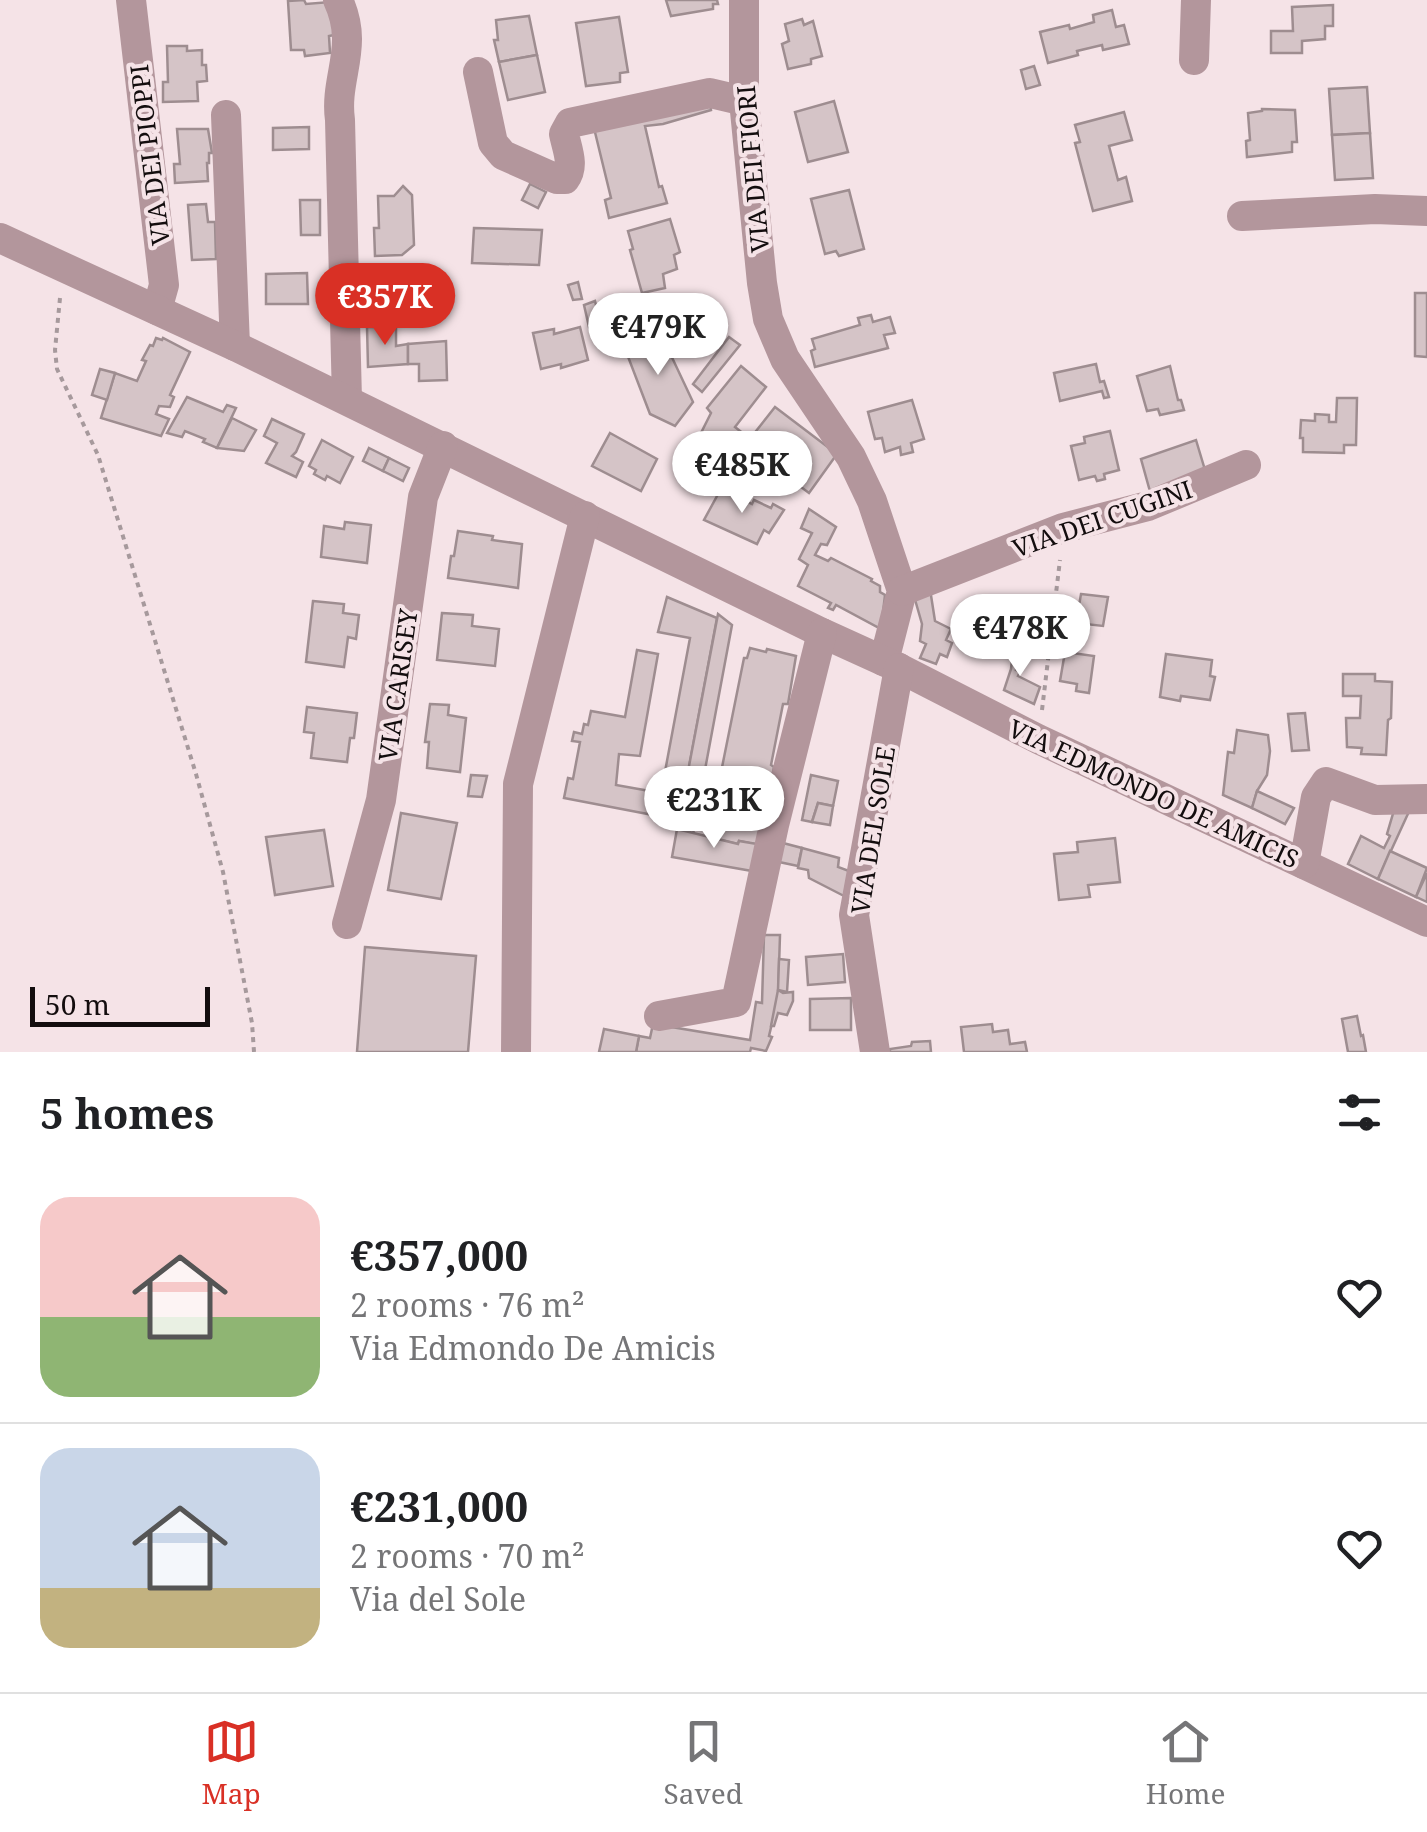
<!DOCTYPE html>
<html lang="en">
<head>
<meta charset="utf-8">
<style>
	body { margin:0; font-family:"Noto Serif",serif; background:#f6f6f6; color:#202124; height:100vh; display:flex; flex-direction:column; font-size:38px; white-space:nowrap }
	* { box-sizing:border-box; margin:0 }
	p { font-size:32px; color:#757577 }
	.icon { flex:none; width:55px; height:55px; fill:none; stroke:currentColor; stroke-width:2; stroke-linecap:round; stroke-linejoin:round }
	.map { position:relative; height:1052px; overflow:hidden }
	.drawer { display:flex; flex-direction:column; background:#fff; flex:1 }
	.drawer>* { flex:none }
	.scale { position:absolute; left:30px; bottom:25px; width:180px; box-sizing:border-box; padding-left:10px; border:5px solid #130d0e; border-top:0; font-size:28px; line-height:35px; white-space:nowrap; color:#130d0e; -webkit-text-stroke:8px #f5e3e7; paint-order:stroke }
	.price { position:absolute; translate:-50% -85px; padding:0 22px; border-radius:35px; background:#fff; color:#222; font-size:32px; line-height:65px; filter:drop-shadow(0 2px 5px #0008) }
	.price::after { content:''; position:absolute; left:50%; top:60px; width:30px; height:22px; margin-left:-15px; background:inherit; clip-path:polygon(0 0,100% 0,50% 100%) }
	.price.on { background:#d93025; color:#fff }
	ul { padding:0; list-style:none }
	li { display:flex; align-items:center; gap:30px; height:250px; padding:0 40px }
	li+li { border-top:2px solid #e0e0e0 }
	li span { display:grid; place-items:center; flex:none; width:280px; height:200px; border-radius:30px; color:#555 }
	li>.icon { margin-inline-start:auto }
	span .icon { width:120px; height:120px; fill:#fffc; stroke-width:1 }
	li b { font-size:42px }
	h2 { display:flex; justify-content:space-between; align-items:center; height:120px; padding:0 40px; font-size:42px }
	.tabs { display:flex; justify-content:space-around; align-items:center; height:140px; border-top:2px solid #e0e0e0; background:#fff; font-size:28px; color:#757577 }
	.tabs a { display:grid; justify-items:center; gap:5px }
	.tabs .on { color:#d93025 }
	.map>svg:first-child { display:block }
	.building { fill:#d5c4c7; stroke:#9e8d90; stroke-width:2.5 }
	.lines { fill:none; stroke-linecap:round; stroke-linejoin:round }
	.path { stroke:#a6999c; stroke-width:4; stroke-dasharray:5 5; stroke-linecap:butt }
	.minor { stroke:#b3969c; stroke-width:30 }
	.labels { text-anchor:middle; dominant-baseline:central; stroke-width:8; stroke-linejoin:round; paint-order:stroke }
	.street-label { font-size:25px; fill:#130d0e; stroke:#f5e3e7 }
</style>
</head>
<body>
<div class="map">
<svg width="1427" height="1052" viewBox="0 0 1427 1052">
	<rect width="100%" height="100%" fill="#f5e3e7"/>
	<!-- building -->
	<g class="building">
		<path d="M304,0L306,4L330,2L334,35L329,36L330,53L305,56L304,50H291L288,1Z"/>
		<path d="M666,0H717L718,4H713V9L671,16Z"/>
		<path d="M1333,5V26H1325V39L1302,41V53H1271V31H1293L1292,7Z"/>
		<path d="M1112,10L1116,27L1124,25L1129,44L1103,50L1102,45L1077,51L1078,55L1048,63L1040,32L1069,25L1070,29L1094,22L1093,15Z"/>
		<path d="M529,16L537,55L499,62L494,40H498L496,20Z"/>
		<path d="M619,17L628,72L620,73V82L586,86L576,23Z"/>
		<path d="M802,19L804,25L813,21L822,56L811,59V64L788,69L782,44L789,41L785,24Z"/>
		<path d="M167,46H187V51L202,50V65H206L207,81L197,82L198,101L163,102V82H168Z"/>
		<path d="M537,55L545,92L508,100L499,62Z"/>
		<path d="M1034,66L1040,85L1026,89L1021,70Z"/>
		<path d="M1367,87L1370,133L1332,135L1329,89Z"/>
		<path d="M709,97L711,110L663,124L645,126L659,187L662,186L667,203L609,218L605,200L611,198L593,124Z"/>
		<path d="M834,101L848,152L808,162L795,112Z"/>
		<path d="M1262,109L1295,110L1297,142H1292V152L1247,157L1246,141L1250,140L1248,113L1262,111Z"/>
		<path d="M1124,112L1132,140L1109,146L1118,180L1126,177L1132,201L1093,211L1075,143L1080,142L1075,125Z"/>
		<path d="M309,127V149L273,150V128Z"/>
		<path d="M177,129H208L212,153H209V163H207L208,181L175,183L174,164H180Z"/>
		<path d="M1370,133L1373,178L1335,180L1332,135Z"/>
		<path d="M530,184L546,192L538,208L522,200Z"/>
		<path d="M403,186L412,195L414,245L402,255L375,256L374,228H379L378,196H394Z"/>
		<path d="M849,190L864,249L839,256L836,251L825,254L811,199Z"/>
		<path d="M300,200H320V235H301Z"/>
		<path d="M206,204L208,222H215L216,259L192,260L188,205Z"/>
		<path d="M670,219L680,252L674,255L677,269L663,274L665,288L642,293L630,250L633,249L628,231Z"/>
		<path d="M474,228L542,230L539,265L472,263Z"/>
		<path d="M432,269L433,289L406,290V270Z"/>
		<path d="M307,273L308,304H266V274Z"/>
		<path d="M578,282L582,299L573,300L568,285Z"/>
		<path d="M1415,293H1427V357L1415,356Z"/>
		<path d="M595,301L601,325L589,327L584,305Z"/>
		<path d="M871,315L873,322L890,317L895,333L884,335L888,348L815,367L811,351L815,349L812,339L860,325L858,318Z"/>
		<path d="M654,316L660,332L622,341L624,336Z"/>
		<path d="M367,327H396V346L408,344V364L368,367Z"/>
		<path d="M580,327L588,360L561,368V364L541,369L533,333L554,329V334Z"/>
		<path d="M660,332L693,402L675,426L650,414L622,341Z"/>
		<path d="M729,337L740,345L702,392L693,384Z"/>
		<path d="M156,338L162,340L163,338L190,352L170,395L174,397L170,407L159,406L156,414L169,419L161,436L101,418L115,373L137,381L146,361L142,360L150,345L153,346Z"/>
		<path d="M446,341L447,380L419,381V364H408V344Z"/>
		<path d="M1096,364L1100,382L1104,381L1109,397L1104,398L1102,391L1060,401L1054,373Z"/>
		<path d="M741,366L766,387L735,427L750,439L738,454L699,437L711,413L707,408Z"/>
		<path d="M1170,366L1178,400H1181L1184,410L1160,415L1158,409L1147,411L1137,376Z"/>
		<path d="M100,369L115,373L107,400L92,395Z"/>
		<path d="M187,397L223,412L227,405L236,408L217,448L203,442L205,439L185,431L182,437L167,433Z"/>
		<path d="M1337,398H1357L1356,445H1344V453L1303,452V438H1300L1301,420L1315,421V414L1329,415V422H1336Z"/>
		<path d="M912,400L924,439L911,443L913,452L901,455L900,447L885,452L882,438L875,439L868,412Z"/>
		<path d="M775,407L837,454L809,493L745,445Z"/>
		<path d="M232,418L256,430L244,451L217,448Z"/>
		<path d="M272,419L304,434L296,452L292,456L303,462L296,477L266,463L277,443L264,436Z"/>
		<path d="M1110,431L1119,470L1104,474L1105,479L1097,481L1095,476L1079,480L1071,446L1085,443L1084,437Z"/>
		<path d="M610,433L657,459L641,491L592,466Z"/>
		<path d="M322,440L353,457L340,483L327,476L325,480L314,474L316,470L309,466Z"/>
		<path d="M1196,440L1205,470L1151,495L1141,459Z"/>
		<path d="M369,448L389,458L383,471L363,461Z"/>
		<path d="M389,458L409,468L403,481L383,471Z"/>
		<path d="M723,485L734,490L732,494L752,504L754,500L771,508L773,504L784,510L769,533L764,530L757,544L704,520Z"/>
		<path d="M809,509L836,527L827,545L821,544L815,555L828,561L831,558L872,579L871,581L880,586V592L885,595L881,629L836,605L833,610L828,608L831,603L798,586L808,565L799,559L812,533L801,528Z"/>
		<path d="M345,522L371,525L367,563L321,557L324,526L344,529Z"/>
		<path d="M458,531L493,536L492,540L522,544L518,588L448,578L451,556H454Z"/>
		<path d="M930,589L935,621L951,629L946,640L952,643L947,657L940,654L936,664L920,658L926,644L920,641L922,624L914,596Z"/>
		<path d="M1081,594L1108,597L1103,626L1076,623Z"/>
		<path d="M667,597L717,618L679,820L564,798L568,778L573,779L580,742L572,741L574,732L582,734L584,724L588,725L591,711L625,717L637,650L658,654L640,756L619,754L616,785L661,793L690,638L658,632Z"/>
		<path d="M313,601L344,604L343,613L359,615L356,639L348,637L344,667L306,662Z"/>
		<path d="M1036,605L1051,607L1049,631L1017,624L1018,609L1035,610Z"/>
		<path d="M442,613L473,615L472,626L499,629L495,666L437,660Z"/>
		<path d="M718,614L732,625L693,834L677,829Z"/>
		<path d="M1017,624L1034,626L1032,644L1014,642Z"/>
		<path d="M1014,642L1023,644L1022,662H1019L1016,670L1020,672L1018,676L1040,687L1034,704L1004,690L1011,669Z"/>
		<path d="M750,648L766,652L767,649L796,656L788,704H783L771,765L774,767L759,845L739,841L738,844L712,838L715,823L711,822L744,658H747Z"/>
		<path d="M1065,652L1094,656L1089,693L1076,691L1077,684L1060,681Z"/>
		<path d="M1166,654L1212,660L1210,676L1215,677L1210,700L1181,696L1180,701L1160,697Z"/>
		<path d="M1343,674H1375V681L1392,682L1391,718L1388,720L1386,755L1361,754L1362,748L1347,747L1346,718H1360L1361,696H1343Z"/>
		<path d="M430,704L449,705L448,715L466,718L460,772L427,768L429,742H425Z"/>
		<path d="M307,707L357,713L354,738H350L347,762L311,758L314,733L304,732Z"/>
		<path d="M1305,713L1309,750L1292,751L1288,714Z"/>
		<path d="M1237,730L1268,735L1270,751L1267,775L1257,791L1252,808L1223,795L1228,752L1234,753Z"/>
		<path d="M471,775L487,776L482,797L468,796Z"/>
		<path d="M811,775L838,781L833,806L818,803L812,822L802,820Z"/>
		<path d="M1257,791L1294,808L1285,824L1252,808Z"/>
		<path d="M818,803L833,806L830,825L812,822Z"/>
		<path d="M1412,805L1378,879L1348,864L1361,836L1384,848L1390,836L1387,834L1395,807Z"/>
		<path d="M401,813L457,823L441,899L388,890Z"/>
		<path d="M677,829L738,844L739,841L757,844L752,871L672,857Z"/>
		<path d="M324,830L333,886L275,895L266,837Z"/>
		<path d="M1115,838L1120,882L1088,885L1090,897L1059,900L1054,854L1078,852L1077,842Z"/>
		<path d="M783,843L802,848L798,866L779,862Z"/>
		<path d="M802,848L839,858L838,867L849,871L844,896L809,878L808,870L798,868Z"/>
		<path d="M1390,851L1427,868L1416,897L1378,879Z"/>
		<path d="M1427,873V902L1416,897Z"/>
		<path d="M764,935H780L778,998L769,1036L772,1037L766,1051L751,1048L750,1052H636L639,1036L650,1038L653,1024L750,1040L756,1002L762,1003Z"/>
		<path d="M365,947L476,956L468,1052H357Z"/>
		<path d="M843,954L845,982L808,985L806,957Z"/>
		<path d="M779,959L789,960L787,992L778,990Z"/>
		<path d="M778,990L783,993L793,992V1001L787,1015L778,1013L774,1026H771Z"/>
		<path d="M851,998V1030H810V999Z"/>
		<path d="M1357,1016L1361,1036L1363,1035L1366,1052H1348L1342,1019Z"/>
		<path d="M992,1024L993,1032L1008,1030L1010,1044L1025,1042L1027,1052H964L961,1027Z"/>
		<path d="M604,1029L639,1036L636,1052H599Z"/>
		<path d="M930,1041L931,1052H890V1049L911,1046L912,1042Z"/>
	</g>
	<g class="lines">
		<!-- path -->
		<g class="path">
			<path d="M60,298L55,350L57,369L98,455L196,774L223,872L252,1023L254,1052"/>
			<path d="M1042,710L1060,560"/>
		</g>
		<!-- minor -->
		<g class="minor">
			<path d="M131,0L164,285L157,310"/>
			<path d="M338,0C360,47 334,77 340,120L347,400"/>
			<path d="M744,0V101L762,283L768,319L785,359L851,457L872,501L902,591L884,661"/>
			<path d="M1194,60L1196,0"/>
			<path d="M478,72L493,143L503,155L557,179H565C575,166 567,149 564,134L570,123L710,93L744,101"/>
			<path d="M226,115L235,346"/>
			<path d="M1242,216L1375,209L1427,211"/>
			<path d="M0,238L235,346L822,633L899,668L1038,739L1427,922"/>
			<path d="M902,591L1063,528L1148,506L1246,465"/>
			<path d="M1304,864L1316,797L1326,782L1375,800L1427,799"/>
			<path d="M347,924L381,800L423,497L443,446"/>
			<path d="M659,1016L736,1002L774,825L822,633"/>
			<path d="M516,1052L518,784L585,516"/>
			<path d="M875,1052L854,915L899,668"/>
		</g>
	</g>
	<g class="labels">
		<!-- street labels -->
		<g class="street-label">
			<text transform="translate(149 155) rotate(-97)">VIA DEI PIOPPI</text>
			<text transform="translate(752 169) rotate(-95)">VIA DEI FIORI</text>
			<text transform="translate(1102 518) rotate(-19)">VIA DEI CUGINI</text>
			<text transform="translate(397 685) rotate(-82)">VIA CARISEY</text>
			<text transform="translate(1154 793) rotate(25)">VIA EDMONDO DE AMICIS</text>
			<text transform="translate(872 830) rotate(-81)">VIA DEL SOLE</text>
		</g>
	</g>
</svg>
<div class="scale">50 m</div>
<b class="price on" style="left:385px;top:348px">€357K</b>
<b class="price" style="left:658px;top:378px">€479K</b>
<b class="price" style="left:742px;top:516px">€485K</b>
<b class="price" style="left:1020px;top:679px">€478K</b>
<b class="price" style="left:714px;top:851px">€231K</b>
</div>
<section class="drawer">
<h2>5 homes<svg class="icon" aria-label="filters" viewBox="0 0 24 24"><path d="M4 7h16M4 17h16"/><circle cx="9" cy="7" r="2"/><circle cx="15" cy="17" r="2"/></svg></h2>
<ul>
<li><span style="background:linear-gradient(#f6c9c9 60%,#8fb573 0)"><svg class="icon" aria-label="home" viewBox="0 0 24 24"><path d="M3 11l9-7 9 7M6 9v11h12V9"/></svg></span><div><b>€357,000</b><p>2 rooms · 76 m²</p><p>Via Edmondo De Amicis</p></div><svg class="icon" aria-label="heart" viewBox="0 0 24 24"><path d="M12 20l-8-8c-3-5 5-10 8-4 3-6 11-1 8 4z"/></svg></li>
<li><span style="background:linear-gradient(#c9d6e8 70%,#c2b280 0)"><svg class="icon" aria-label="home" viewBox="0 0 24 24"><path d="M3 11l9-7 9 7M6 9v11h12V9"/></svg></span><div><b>€231,000</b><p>2 rooms · 70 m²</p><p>Via del Sole</p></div><svg class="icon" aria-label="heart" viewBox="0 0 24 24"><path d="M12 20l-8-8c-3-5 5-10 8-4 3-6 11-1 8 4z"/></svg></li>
</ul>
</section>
<nav class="tabs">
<a class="on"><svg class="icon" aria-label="map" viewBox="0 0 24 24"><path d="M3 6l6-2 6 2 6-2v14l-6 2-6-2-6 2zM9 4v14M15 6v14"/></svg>Map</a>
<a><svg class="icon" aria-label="saved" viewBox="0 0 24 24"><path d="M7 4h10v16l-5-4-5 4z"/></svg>Saved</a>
<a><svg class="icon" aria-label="home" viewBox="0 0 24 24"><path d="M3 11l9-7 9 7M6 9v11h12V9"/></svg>Home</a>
</nav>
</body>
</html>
